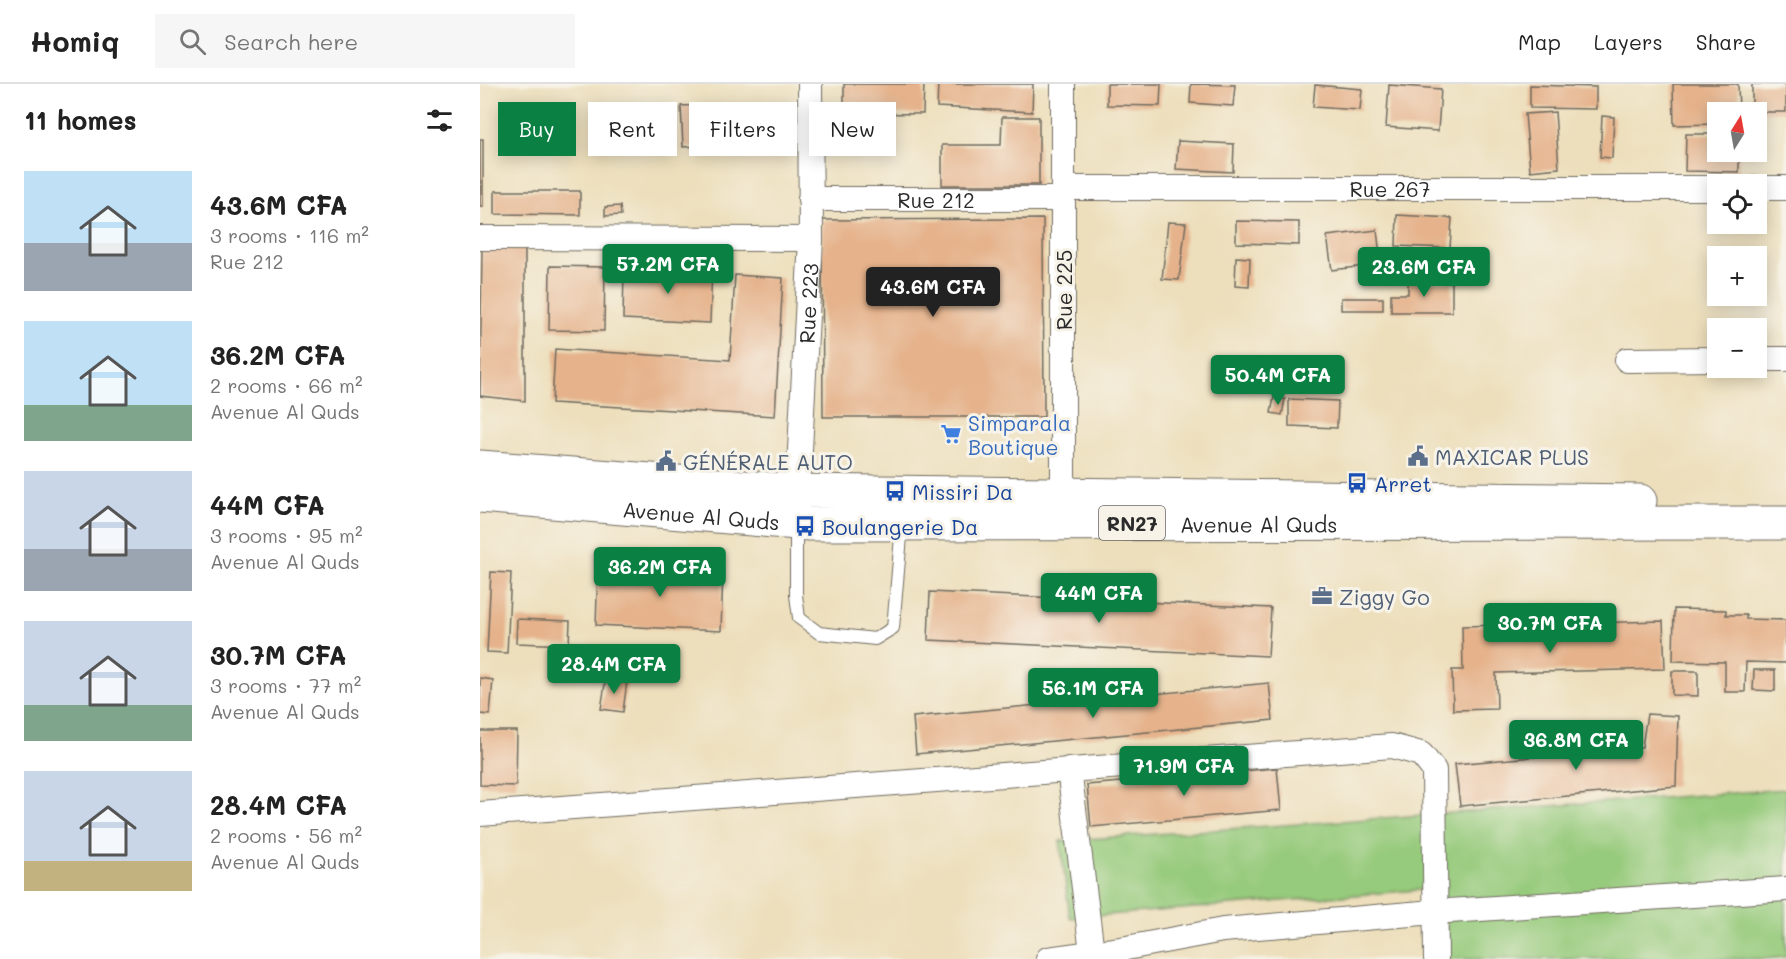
<!DOCTYPE html>
<html lang="en">
<head>
<meta charset="utf-8">
<style>
	body { margin:0; font-family:Mali,sans-serif; background:#f6f6f6; color:#222; height:100vh; display:flex; flex-direction:column; font-size:22px; white-space:nowrap }
	* { box-sizing:border-box; margin:0 }
	p { font-size:20px; color:#767676 }
	.icon { flex:none; width:33px; height:33px; fill:none; stroke:currentColor; stroke-width:2; stroke-linecap:round; stroke-linejoin:round }
	.map { position:relative; flex:1; overflow:hidden }
	.sheet { display:flex; flex-direction:column; background:#fff; width:480px }
	.sheet>* { flex:none }
	.hud { position:absolute; left:18px; top:18px; width:570px; height:54px; display:flex; gap:12px }
	.needle { width:39px; rotate:11deg }
	.controls { position:absolute; left:1227px; top:18px; display:grid; gap:12px }
	.controls a { display:grid; place-items:center; width:60px; height:60px; border-radius:0px; background:#fff; box-shadow:0 3px 15px #0003; font-size:30px }
	.price { position:absolute; translate:-50% -51px; padding:0 14px; border-radius:6px; background:#0b8043; color:#fff; font-size:20px; line-height:39px; filter:drop-shadow(0 2px 3px #0008) }
	.price::after { content:''; position:absolute; left:50%; top:36px; width:18px; height:14px; margin-left:-9px; background:inherit; clip-path:polygon(0 0,100% 0,50% 100%) }
	.price.on { background:#222; color:#fff }
	ul { padding:0; list-style:none }
	li { display:flex; align-items:center; gap:18px; height:150px; padding:0 24px }
	li span { display:grid; place-items:center; flex:none; width:168px; height:120px; border-radius:0px; color:#555 }
	li>.icon { margin-inline-start:auto }
	span .icon { width:72px; height:72px; fill:#fffc; stroke-width:1 }
	li b { font-size:26px }
	h2 { display:flex; justify-content:space-between; align-items:center; height:72px; padding:0 24px; font-size:26px }
	.tag { padding:0 21px; border-radius:0px; background:#fff; box-shadow:0 3px 15px #0003; font-size:21px; line-height:54px }
	.tag.on { background:#0b8043; color:#fff }
	header { display:flex; align-items:center; gap:36px; box-sizing:border-box; height:84px; padding:0 30px; background:#fff; border-bottom:2px solid #e0e0e0 }
	header strong { font-size:28px }
	nav { display:flex; gap:33px; margin-inline-start:auto; font-size:21px }
	.search { width:420px; height:54px; background:#f6f6f6; display:flex; align-items:center; gap:15px; box-sizing:border-box; padding:0 21px; border-radius:0px; color:#767676; font-size:22px }
	main { display:flex; flex:1; min-height:0 }
	.map>svg:first-child { display:block }
	.green { fill:#96ca7b; stroke:#607a53; stroke-width:1.5 }
	.building { fill:#e5b28b }
	.lines { fill:none; stroke-linecap:round; stroke-linejoin:round }
	.service-casing { stroke:#6f6a5e; stroke-width:14 }
	.minor-casing { stroke:#6f6a5e; stroke-width:26 }
	.primary-casing { stroke:#6f6a5e; stroke-width:35 }
	.service { stroke:#fff; stroke-width:12 }
	.minor { stroke:#fff; stroke-width:24 }
	.primary { stroke:#fff; stroke-width:33 }
	.labels { text-anchor:middle; dominant-baseline:central; stroke-width:6; stroke-linejoin:round; paint-order:stroke }
	.shield { fill:#f7f3e8; stroke:#686764; stroke-width:1.5 }
	.shield-label { font-size:20px; font-weight:bold; fill:#2b2b2b }
	.street-label { font-size:21px; fill:#2b2b2b; stroke:#f7f3e8 }
	.shop-label { font-size:21px; fill:#366cbe; stroke:#f7f3e8; text-anchor:start }
	.service-label { font-size:21px; fill:#4e5e75; stroke:#f7f3e8; text-anchor:start }
	.transit-label { font-size:21px; fill:#164399; stroke:#f7f3e8; text-anchor:start }
</style>
</head>
<body>
<header>
<strong>Homiq</strong>
<div class="search"><svg class="icon" aria-label="search" viewBox="0 0 24 24"><circle cx="10" cy="10" r="6"/><path d="M15 15l6 6"/></svg>Search here</div>
<nav><a>Map</a><a>Layers</a><a>Share</a></nav>
</header>
<main>
<section class="sheet">
<h2>11 homes<svg class="icon" aria-label="filters" viewBox="0 0 24 24"><path d="M4 7h16M4 17h16"/><circle cx="9" cy="7" r="2"/><circle cx="15" cy="17" r="2"/></svg></h2>
<ul>
<li><span style="background:linear-gradient(#bfe0f5 60%,#9aa5b1 0)"><svg class="icon" aria-label="home" viewBox="0 0 24 24"><path d="M3 11l9-7 9 7M6 9v11h12V9"/></svg></span><div><b>43.6M CFA</b><p>3 rooms · 116 m²</p><p>Rue 212</p></div></li>
<li><span style="background:linear-gradient(#bfe0f5 70%,#7fa58c 0)"><svg class="icon" aria-label="home" viewBox="0 0 24 24"><path d="M3 11l9-7 9 7M6 9v11h12V9"/></svg></span><div><b>36.2M CFA</b><p>2 rooms · 66 m²</p><p>Avenue Al Quds</p></div></li>
<li><span style="background:linear-gradient(#c9d6e8 65%,#9aa5b1 0)"><svg class="icon" aria-label="home" viewBox="0 0 24 24"><path d="M3 11l9-7 9 7M6 9v11h12V9"/></svg></span><div><b>44M CFA</b><p>3 rooms · 95 m²</p><p>Avenue Al Quds</p></div></li>
<li><span style="background:linear-gradient(#c9d6e8 70%,#7fa58c 0)"><svg class="icon" aria-label="home" viewBox="0 0 24 24"><path d="M3 11l9-7 9 7M6 9v11h12V9"/></svg></span><div><b>30.7M CFA</b><p>3 rooms · 77 m²</p><p>Avenue Al Quds</p></div></li>
<li><span style="background:linear-gradient(#c9d6e8 75%,#c2b280 0)"><svg class="icon" aria-label="home" viewBox="0 0 24 24"><path d="M3 11l9-7 9 7M6 9v11h12V9"/></svg></span><div><b>28.4M CFA</b><p>2 rooms · 56 m²</p><p>Avenue Al Quds</p></div></li>
</ul>
</section>
<div class="map">
<svg width="1306" height="875" viewBox="0 0 1306 875">
	<rect width="100%" height="100%" fill="#f7f3e8"/>
	<filter id="ink" filterUnits="userSpaceOnUse"><feTurbulence type="fractalNoise" baseFrequency=".0167" numOctaves="2"/><feDisplacementMap in="SourceGraphic" scale="12" xChannelSelector="R" yChannelSelector="G"/><feConvolveMatrix kernelMatrix="1 2 1 2 8 2 1 2 1" color-interpolation-filters="sRGB"/></filter>
	<filter id="wash" filterUnits="userSpaceOnUse"><feTurbulence type="fractalNoise" baseFrequency=".008" numOctaves="4" result="noise"/><feDisplacementMap in="SourceGraphic" scale="24" xChannelSelector="R" yChannelSelector="G"/><feGaussianBlur stdDeviation="1.35" result="paint"/><feColorMatrix in="noise" values="0 0 0 0 0 0 0 0 0 0 0 0 0 0 0 0 0 1.4 0 .05"/><feComposite in="paint" operator="in"/></filter>
	<g filter="url(#wash)">
		<rect width="100%" height="100%" fill="#eddfbc"/>
		<!-- green -->
		<path class="green" d="M1306,705V873L1284,875H969L963,804L590,834L580,757Z"/>
		<g id="blocks">
			<!-- building -->
			<g class="building">
				<path d="M364,0H444L443,30L364,29Z"/>
				<path d="M458,0H553L552,28L457,23Z"/>
				<path d="M627,0H681L680,22L627,21Z"/>
				<path d="M711,0L755,1L753,22L710,19Z"/>
				<path d="M1193,0H1258L1259,28H1238V40L1194,41Z"/>
				<rect x="1272" y="0" width="34" height="28"/>
				<path d="M835,1L882,5L880,26L833,23Z"/>
				<path d="M909,1L961,5L958,47L906,43Z"/>
				<path d="M1050,1L1116,3V25L1050,24Z"/>
				<path d="M269,19L271,59L203,63L201,22Z"/>
				<path d="M1075,28L1079,84L1050,87L1045,30Z"/>
				<path d="M1122,32L1134,33L1132,74L1120,73Z"/>
				<path d="M522,33H559V101H462V61H521Z"/>
				<path d="M1206,50H1238V68H1259V88L1205,87Z"/>
				<rect x="0" y="55" width="3" height="68"/>
				<path d="M698,57L754,60L753,88L696,85Z"/>
				<path d="M15,107H100V131L15,130Z"/>
				<path d="M140,122L141,131L125,132V123Z"/>
				<path d="M917,131L972,134L970,164L916,162Z"/>
				<path d="M563,135L564,333H343L342,136Z"/>
				<path d="M756,137L819,138V161L756,159Z"/>
				<path d="M688,138L706,139L699,196L682,195Z"/>
				<path d="M897,146L901,180L852,186L847,152Z"/>
				<path d="M45,163V317L0,312L2,165Z"/>
				<path d="M756,173L770,174L769,203L755,202Z"/>
				<path d="M70,182L125,183L124,247L69,246Z"/>
				<path d="M232,184L230,239L143,235L144,185Z"/>
				<path d="M255,191L303,194L295,332L72,319L75,265L250,276Z"/>
				<path d="M928,198H972V228H911V210H928Z"/>
				<rect x="861" y="214" width="42" height="12"/>
				<path d="M794,313L805,315L802,331L791,329Z"/>
				<path d="M809,315L858,317L857,344L809,342Z"/>
				<path d="M118,482L243,488L241,547L116,541Z"/>
				<path d="M11,488L31,489L27,569L7,568Z"/>
				<path d="M450,508L791,524L788,572L448,556Z"/>
				<path d="M1194,525L1246,526V531H1266V535L1306,536V579L1266,578L1265,608H1245V578L1193,577Z"/>
				<path d="M37,535L90,537L89,561L36,559Z"/>
				<path d="M1183,537L1185,585L1016,589L1017,625L973,626L972,586H983L982,542Z"/>
				<path d="M1274,586H1295V607L1273,606Z"/>
				<path d="M1192,587H1218V612L1192,611Z"/>
				<path d="M0,594L13,596L10,631L0,630Z"/>
				<path d="M126,594L147,597L143,628L121,625Z"/>
				<path d="M789,599L793,636L436,670L433,633Z"/>
				<path d="M1167,630L1198,632L1196,702L980,722L975,680L1162,663Z"/>
				<path d="M0,647H37L36,702L0,701Z"/>
				<path d="M797,684L801,726L611,743L607,701Z"/>
			</g>
		</g>
	</g>
	<g filter="url(#ink)">
		<use href="#blocks" fill-opacity="0" stroke="#6f6a5e" stroke-width="1.5"/>
		<g class="lines">
			<!-- service casing -->
			<g class="service-casing">
				<path id="service" d="M316,440V511L319,534L339,549L395,555L413,544L422,441"/>
			</g>
			<!-- minor casing -->
			<g class="minor-casing">
				<g id="minor">
					<path id="s1" d="M583,104H1238"/>
					<path d="M1276,104H1306"/>
					<path id="s2" d="M330,115H583"/>
					<path d="M0,154L331,155"/>
					<path d="M1276,275H1306"/>
					<path d="M1147,276L1238,275"/>
					<path d="M583,412V0"/>
					<path id="s3" d="M317,423L331,155L330,0"/>
					<path d="M589,685L612,868"/>
					<path d="M0,730L912,662L941,670L954,686L956,875"/>
					<path d="M568,875L641,865L743,846L954,828L1306,805"/>
				</g>
			</g>
			<!-- primary casing -->
			<g class="primary-casing">
				<g id="primary">
					<path d="M0,383L317,407L1160,417"/>
					<path id="s4" d="M0,412L329,440L1306,439"/>
				</g>
			</g>
			<!-- service -->
			<use href="#service" class="service"/>
			<!-- minor -->
			<use href="#minor" class="minor"/>
			<!-- primary -->
			<use href="#primary" class="primary"/>
		</g>
	</g>
	<!-- icons -->
	<defs>
		<g id="supermarket-bare" transform="scale(1.62)"><path d="M-6-5.5h2.5l.6 2H6L4.5 2H-2.5L-4.4-4H-6ZM-1.5 3.2a1.3 1.3 0 1 0 .1 0ZM3 3.2a1.3 1.3 0 1 0 .1 0Z" fill="#3f7fe0" stroke="#f7f3e8" stroke-width="2.5" paint-order="stroke"/></g>
		<g id="civic-bare" transform="scale(1.62)"><path d="M-.6-6.5H3V-4.5H.6V-3L4-1V1h2V6H-6V1h2V-1L-.6-3ZM-1.2 2.5V6h2.4V2.5Z" fill="#5c6f8a" stroke="#f7f3e8" stroke-width="2.5" paint-order="stroke"/></g>
		<g id="bus-bare" transform="scale(1.62)"><path d="M-5-6H5V4H4V6H2V4H-2V6H-4V4H-5ZM-3.5-4V0h7V-4ZM-3.5 1.2v1.5H-2V1.2ZM2 1.2v1.5H3.5V1.2Z" fill="#1a4fb4" stroke="#f7f3e8" stroke-width="2.5" paint-order="stroke"/></g>
		<g id="office-bare" transform="scale(1.62)"><path d="M-6-3h4V-5.5h4V-3h4V5H-6ZM-1-4.5V-3h2v-1.5ZM-6 0V1H6V0Z" fill="#5c6f8a" stroke="#f7f3e8" stroke-width="2.5" paint-order="stroke"/></g>
	</defs>
	<g fill-rule="evenodd">
		<use href="#supermarket-bare" x="471" y="350"/>
		<use href="#civic-bare" x="938" y="372"/>
		<use href="#civic-bare" x="186" y="377"/>
		<use href="#bus-bare" x="877" y="399"/>
		<use href="#bus-bare" x="415" y="407"/>
		<use href="#bus-bare" x="325" y="442"/>
		<use href="#office-bare" x="842" y="512"/>
	</g>
	<g class="labels">
		<!-- shield labels -->
		<rect class="shield" x="619" y="422" width="66" height="34" rx="4.5"/>
		<g class="shield-label">
			<text x="652" y="439">RN27</text>
		</g>
		<!-- street labels -->
		<g class="street-label">
			<text stroke="none"><textPath href="#s1" startOffset="327">Rue 267</textPath></text>
			<text stroke="none"><textPath href="#s2" startOffset="126">Rue 212</textPath></text>
			<text transform="translate(583 206) rotate(-90)">Rue 225</text>
			<text stroke="none"><textPath href="#s3" startOffset="204">Rue 223</textPath></text>
			<text stroke="none"><textPath href="#s4" startOffset="222">Avenue Al Quds</textPath></text>
			<text stroke="none"><textPath href="#s4" startOffset="780">Avenue Al Quds</textPath></text>
		</g>
		<!-- shop labels -->
		<g class="shop-label">
			<text x="488" y="338">Simparala<tspan x="488" dy="24">Boutique</tspan></text>
		</g>
		<!-- service labels -->
		<g class="service-label">
			<text x="955" y="372">MAXICAR PLUS</text>
			<text x="203" y="377">GÉNÉRALE AUTO</text>
			<text x="859" y="512">Ziggy Go</text>
		</g>
		<!-- transit labels -->
		<g class="transit-label">
			<text x="894" y="399">Arret</text>
			<text x="432" y="407">Missiri Da</text>
			<text x="342" y="442">Boulangerie Da</text>
		</g>
	</g>
</svg>
<div class="controls">
<a><svg class="needle" viewBox="-14 -14 28 28"><path d="M0-13l5 13h-10z" fill="#e53935"/><path d="M0 13l5-13h-10z" fill="#767676"/></svg></a>
<a><svg class="icon" aria-label="locate" viewBox="0 0 24 24"><circle cx="12" cy="12" r="6"/><path d="M12 2v4M12 18v4M2 12h4M18 12h4"/></svg></a>
<a>+</a>
<a>−</a>
</div>
<b class="price" style="left:188px;top:211px">57.2M CFA</b>
<b class="price" style="left:944px;top:214px">23.6M CFA</b>
<b class="price on" style="left:453px;top:234px">43.6M CFA</b>
<b class="price" style="left:798px;top:322px">50.4M CFA</b>
<b class="price" style="left:180px;top:514px">36.2M CFA</b>
<b class="price" style="left:619px;top:540px">44M CFA</b>
<b class="price" style="left:1070px;top:570px">30.7M CFA</b>
<b class="price" style="left:134px;top:611px">28.4M CFA</b>
<b class="price" style="left:613px;top:635px">56.1M CFA</b>
<b class="price" style="left:1096px;top:687px">36.8M CFA</b>
<b class="price" style="left:704px;top:713px">71.9M CFA</b>
<div class="hud">
<a class="tag on">Buy</a>
<a class="tag">Rent</a>
<a class="tag">Filters</a>
<a class="tag">New</a>
</div>
</div>
</main>
</body>
</html>
